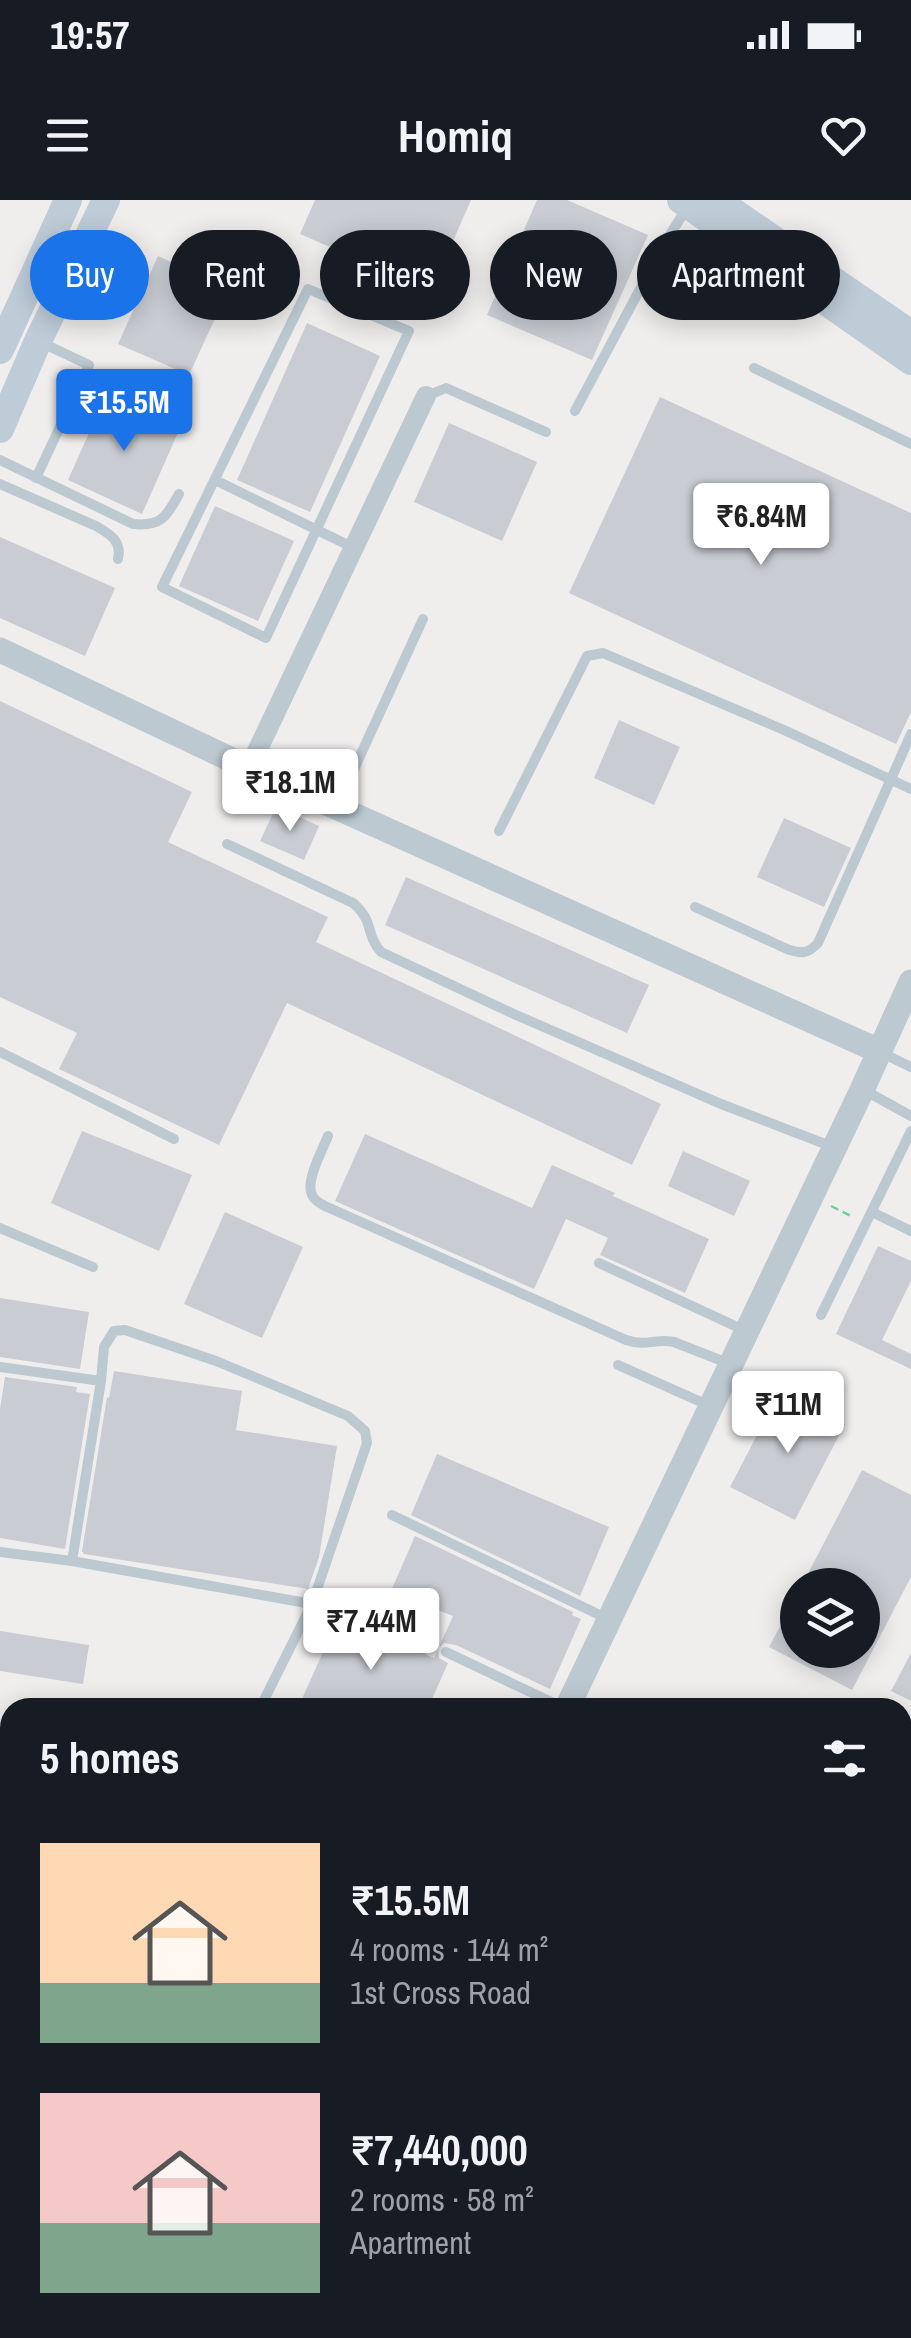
<!DOCTYPE html>
<html lang="en">
<head>
<meta charset="utf-8">
<style>
	body { margin:0; font-family:"Archivo Narrow",sans-serif; background:#20242c; color:#f1f3f6; height:100vh; display:flex; flex-direction:column; font-size:38px; white-space:nowrap }
	* { box-sizing:border-box; margin:0 }
	p { font-size:32px; color:#9ea1a6 }
	.icon { flex:none; width:55px; height:55px; fill:none; stroke:currentColor; stroke-width:2; stroke-linecap:round; stroke-linejoin:round }
	.map { position:relative; flex:1; overflow:hidden }
	.drawer { position:absolute; left:0px; top:1498px; width:912px; height:642px; display:flex; flex-direction:column; background:#171b24; border-radius:30px 30px 0 0; box-shadow:0 5px 25px #0003 }
	.drawer>* { flex:none }
	.hud { position:absolute; left:30px; top:30px; width:852px; height:90px; display:flex; gap:20px }
	.tools { position:absolute; left:780px; top:1368px; display:grid; gap:20px }
	.tools a { display:grid; place-items:center; width:100px; height:100px; border-radius:50%; background:#171b24; box-shadow:0 5px 25px #0003; font-size:50px }
	.price { position:absolute; translate:-50% -85px; padding:0 22px; border-radius:10px; background:#fff; color:#222; font-size:32px; line-height:65px; filter:drop-shadow(0 2px 5px #0008) }
	.price::after { content:''; position:absolute; left:50%; top:60px; width:30px; height:22px; margin-left:-15px; background:inherit; clip-path:polygon(0 0,100% 0,50% 100%) }
	.price.on { background:#1a73e8; color:#fff }
	ul { padding:0; list-style:none }
	li { display:flex; align-items:center; gap:30px; height:250px; padding:0 40px }
	li span { display:grid; place-items:center; flex:none; width:280px; height:200px; border-radius:0px; color:#555 }
	li>.icon { margin-inline-start:auto }
	span .icon { width:120px; height:120px; fill:#fffc; stroke-width:1 }
	li b { font-size:42px }
	h2 { display:flex; justify-content:space-between; align-items:center; height:120px; padding:0 40px; font-size:42px }
	.tag { padding:0 35px; border-radius:45px; background:#171b24; box-shadow:0 5px 25px #0003; font-size:35px; line-height:90px }
	.tag.on { background:#1a73e8; color:#fff }
	.status { display:flex; justify-content:space-between; align-items:center; height:70px; padding:0 50px; background:#171b24; direction:ltr }
	.status svg { height:28px; fill:currentColor }
	header { display:flex; justify-content:space-between; align-items:center; height:130px; padding:0 40px; background:#171b24; font-size:45px; font-weight:800 }
	.map>svg:first-child { display:block }
	.building { fill:#c9ccd2 }
	.lines { fill:none; stroke-linecap:round; stroke-linejoin:round }
	.trunk-casing { stroke:#6c8fac; stroke-width:38 }
	.motorway-casing { stroke:#6c8fac; stroke-width:40 }
	.path { stroke:#6dd299; stroke-width:2.5; stroke-dasharray:8 5; stroke-linecap:butt }
	.service { stroke:#bcc9d1; stroke-width:10 }
	.minor { stroke:#bcc9d1; stroke-width:20 }
	.tertiary { stroke:#bcc9d1; stroke-width:25 }
	.secondary { stroke:#beccd8; stroke-width:28 }
	.trunk { stroke:#96b2c7; stroke-width:32 }
	.motorway { stroke:#81a4c0; stroke-width:35 }
	.rail-casing { stroke:#afb3b8; stroke-width:9 }
	.rail { stroke:#fff; stroke-width:5; stroke-dasharray:15; stroke-linecap:butt }
</style>
</head>
<body>
<div class="status"><b>19:57</b><svg viewBox="0 0 49 12"><path d="M0 12V9h3v3zM5 12V6h3v6zM10 12V3h3v9zM15 12V0h3v12zM26 1h20v11H26zM47 4h2v5h-2z"/></svg></div>
<header><svg class="icon" aria-label="menu" viewBox="0 0 24 24"><path d="M4 6h16M4 12h16M4 18h16"/></svg>Homiq<svg class="icon" aria-label="heart" viewBox="0 0 24 24"><path d="M12 20l-8-8c-3-5 5-10 8-4 3-6 11-1 8 4z"/></svg></header>
<div class="map">
<svg width="911" height="2138" viewBox="0 0 911 2138">
	<rect width="100%" height="100%" fill="#f0eded"/>
	<!-- building -->
	<g class="building">
		<path d="M315,0H471L431,91L300,34Z"/>
		<path d="M537,0H567L648,35L592,160L487,115Z"/>
		<path d="M158,56L229,88L189,175L118,144Z"/>
		<path d="M307,123L380,156L310,312L237,280Z"/>
		<path d="M106,195L180,228L142,314L68,280Z"/>
		<path d="M660,197L911,313V512L896,544L569,393Z"/>
		<path d="M449,223L537,262L502,341L414,302Z"/>
		<path d="M215,306L294,341L258,421L179,386Z"/>
		<path d="M0,337L115,388L85,456L0,418Z"/>
		<path d="M0,501L192,592L168,642L328,717L316,742L661,904L632,965L287,803L219,945L59,869L77,833L0,797Z"/>
		<path d="M619,520L680,547L654,605L594,578Z"/>
		<path d="M276,607L319,626L304,660L260,641Z"/>
		<path d="M784,618L851,648L824,707L757,677Z"/>
		<path d="M406,677L649,785L627,833L385,725Z"/>
		<path d="M82,931L192,975L159,1051L51,1003Z"/>
		<path d="M365,934L532,1008L552,965L615,993L613,996L709,1039L685,1093L600,1055L608,1038L566,1019L534,1089L335,1001Z"/>
		<path d="M683,951L750,981L734,1016L668,986Z"/>
		<path d="M225,1012L303,1047L262,1138L184,1104Z"/>
		<path d="M878,1046L911,1061V1081L882,1140L911,1154V1169L836,1134Z"/>
		<path d="M0,1098L89,1112L80,1169L0,1157Z"/>
		<path d="M114,1171L242,1191L236,1230L337,1246L319,1357L308,1389L84,1354L82,1351L107,1197L109,1198Z"/>
		<path d="M5,1177L77,1187L76,1192L90,1194L65,1349L0,1338V1209Z"/>
		<path d="M780,1191L845,1224L795,1320L730,1287Z"/>
		<path d="M437,1254L609,1327L580,1396L411,1315Z"/>
		<path d="M862,1270L911,1295V1377L852,1490L769,1447L798,1393V1450H862V1385H802Z"/>
		<path d="M415,1336L573,1412L572,1415L581,1419L550,1489L456,1445L444,1443L439,1447L453,1416L391,1391Z"/>
		<path d="M339,1416L434,1458L438,1450L439,1458L448,1463L428,1508H298Z"/>
		<path d="M0,1431L89,1445L83,1484L0,1471Z"/>
		<path d="M911,1453V1501L891,1491Z"/>
	</g>
	<g class="lines">
		<!-- trunk casing -->
		<g class="trunk-casing">
			<g id="trunk">
				<path d="M0,1722L10,1727"/>
				<path d="M902,2050L911,2052"/>
				<path d="M902,2107L911,2109"/>
			</g>
		</g>
		<!-- motorway casing -->
		<g class="motorway-casing">
			<g id="motorway">
				<path d="M0,1677L10,1682"/>
				<path d="M902,2086L911,2088"/>
			</g>
		</g>
		<!-- path -->
		<path class="path" d="M831,1006L851,1016"/>
		<!-- service -->
		<g class="service">
			<path d="M308,89L409,131L266,438L162,387Z"/>
			<path d="M754,168L911,244"/>
			<path d="M427,196L446,188L546,232"/>
			<path d="M575,211L663,46L688,6"/>
			<path d="M0,260L133,324C161,327 166,317 179,294"/>
			<path d="M36,278L89,165L40,142"/>
			<path d="M215,280L354,348"/>
			<path d="M0,284L96,326C110,334 122,341 118,359"/>
			<path d="M337,606L423,419"/>
			<path d="M499,631L587,456L603,453L784,530L911,589"/>
			<path d="M227,644L353,703C375,722 365,734 381,752L516,815L721,904L833,947"/>
			<path d="M695,707L787,749C801,754 808,754 818,743L911,534"/>
			<path d="M0,852L174,939"/>
			<path d="M880,852L911,867"/>
			<path d="M864,890L911,916"/>
			<path d="M328,936C323,949 305,981 312,995C314,1000 321,1004 325,1006L626,1140C647,1147 655,1138 674,1142L730,1164"/>
			<path d="M872,1012L911,1031"/>
			<path d="M0,1028L93,1067"/>
			<path d="M599,1063L746,1131"/>
			<path d="M821,1115L911,931"/>
			<path d="M618,1165L710,1206"/>
			<path d="M0,1167L101,1181L104,1147L114,1131L125,1130L216,1161L348,1216L365,1231L367,1243L312,1404"/>
			<path d="M392,1315L608,1419"/>
			<path d="M0,1352L72,1361L312,1404L260,1508"/>
			<path d="M72,1361L101,1181"/>
			<path d="M446,1452L564,1508"/>
			<path d="M902,1655L911,1639"/>
		</g>
		<!-- minor -->
		<g class="minor">
			<path d="M249,568L426,196"/>
			<path d="M902,1741L911,1740"/>
			<path d="M902,1843H911"/>
			<path d="M902,1979L911,1982"/>
			<path d="M0,2031L10,2032"/>
			<path d="M190,2138L192,2130"/>
			<path d="M581,2138L587,2130"/>
			<path d="M777,2138V2130"/>
		</g>
		<!-- tertiary -->
		<g class="tertiary">
			<path d="M0,450L249,568L879,851"/>
			<path d="M567,1508L862,890L911,782"/>
			<path d="M0,1560L10,1561"/>
			<path d="M0,1642L10,1647"/>
			<path d="M902,1666L911,1665"/>
			<path d="M891,2130L892,2138"/>
		</g>
		<!-- secondary -->
		<g class="secondary">
			<path d="M681,0L911,161"/>
			<path d="M716,0L911,134"/>
			<path d="M0,150L68,0"/>
			<path d="M0,229L38,141L106,0"/>
		</g>
		<!-- trunk -->
		<use href="#trunk" class="trunk"/>
		<!-- motorway -->
		<use href="#motorway" class="motorway"/>
		<!-- rail casing -->
		<g class="rail-casing">
			<g id="rail">
				<path d="M0,1609L10,1615"/>
				<path d="M902,2010L911,2012"/>
				<path d="M902,2034L911,2036"/>
			</g>
		</g>
		<!-- rail -->
		<use href="#rail" class="rail"/>
	</g>
</svg>
<div class="tools">
<a><svg class="icon" aria-label="layers" viewBox="0 0 24 24"><path d="M12 4l9 5-9 5-9-5zM3 14l9 5 9-5"/></svg></a>
</div>
<b class="price on" style="left:124px;top:254px">₹15.5M</b>
<b class="price" style="left:761px;top:368px">₹6.84M</b>
<b class="price" style="left:290px;top:634px">₹18.1M</b>
<b class="price" style="left:788px;top:1256px">₹11M</b>
<b class="price" style="left:371px;top:1473px">₹7.44M</b>
<div class="hud">
<a class="tag on">Buy</a>
<a class="tag">Rent</a>
<a class="tag">Filters</a>
<a class="tag">New</a>
<a class="tag">Apartment</a>
</div>
<section class="drawer">
<h2>5 homes<svg class="icon" aria-label="filters" viewBox="0 0 24 24"><path d="M4 7h16M4 17h16"/><circle cx="9" cy="7" r="2"/><circle cx="15" cy="17" r="2"/></svg></h2>
<ul>
<li><span style="background:linear-gradient(#ffd9b3 70%,#7fa58c 0)"><svg class="icon" aria-label="home" viewBox="0 0 24 24"><path d="M3 11l9-7 9 7M6 9v11h12V9"/></svg></span><div><b>₹15.5M</b><p>4 rooms · 144 m²</p><p>1st Cross Road</p></div></li>
<li><span style="background:linear-gradient(#f6c9c9 65%,#7fa58c 0)"><svg class="icon" aria-label="home" viewBox="0 0 24 24"><path d="M3 11l9-7 9 7M6 9v11h12V9"/></svg></span><div><b>₹7,440,000</b><p>2 rooms · 58 m²</p><p>Apartment</p></div></li>
</ul>
</section>
</div>
</body>
</html>
